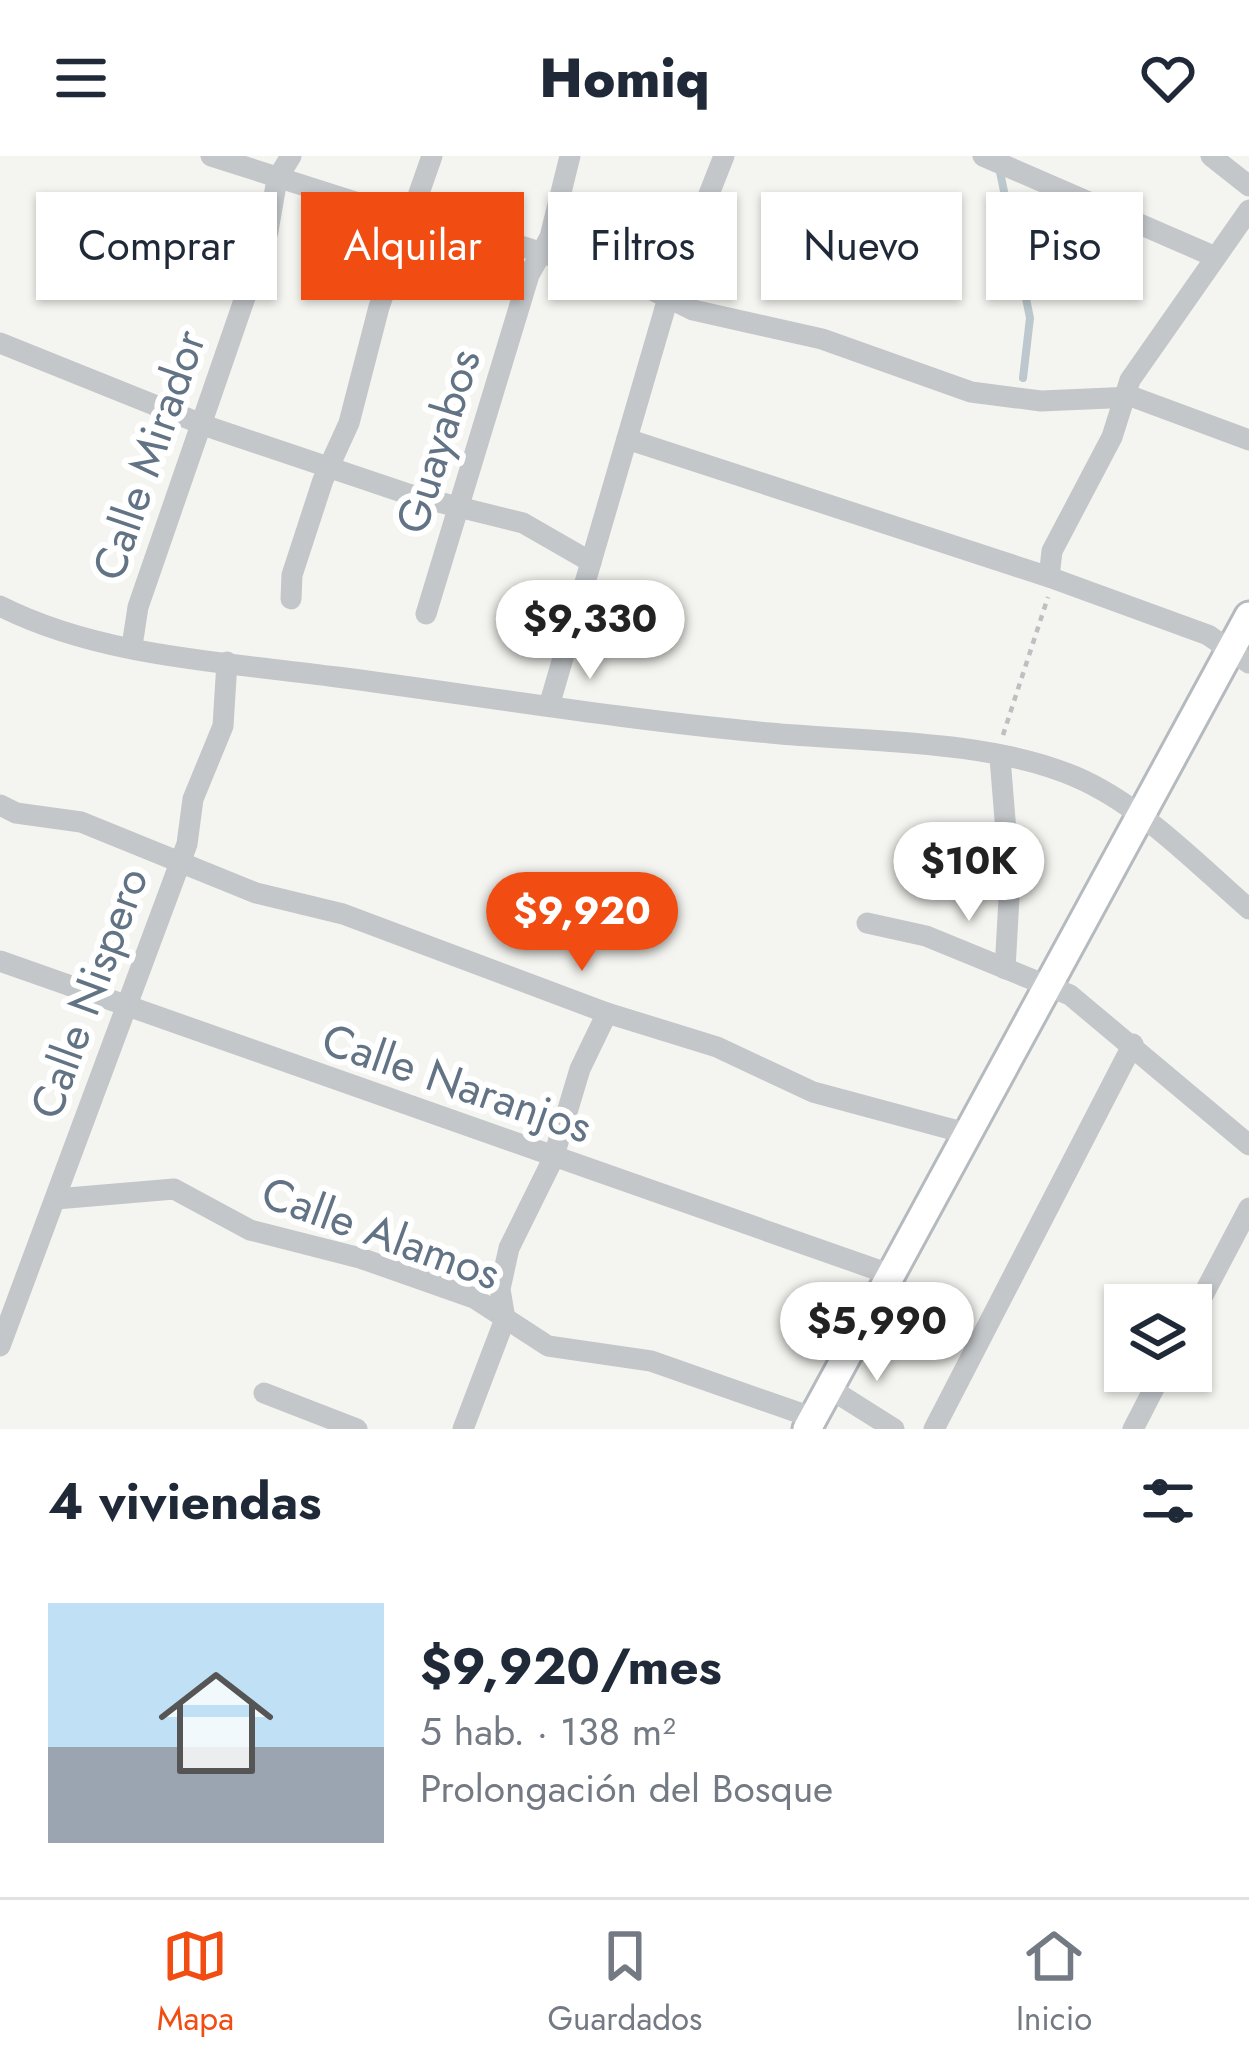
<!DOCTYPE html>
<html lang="es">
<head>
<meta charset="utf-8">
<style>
	body { margin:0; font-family:Jost,sans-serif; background:#f6f6f7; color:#1f2937; height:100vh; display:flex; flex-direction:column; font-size:45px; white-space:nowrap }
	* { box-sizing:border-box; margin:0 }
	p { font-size:39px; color:#747a83 }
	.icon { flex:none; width:66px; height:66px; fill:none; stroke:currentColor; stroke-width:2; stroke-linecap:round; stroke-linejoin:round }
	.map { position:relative; height:1273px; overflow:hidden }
	.drawer { display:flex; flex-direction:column; background:#fff; flex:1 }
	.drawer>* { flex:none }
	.top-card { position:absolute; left:36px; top:36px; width:1179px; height:108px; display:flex; gap:24px }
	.buttons { position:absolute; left:1104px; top:1128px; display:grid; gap:24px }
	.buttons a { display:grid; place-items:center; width:108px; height:108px; border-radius:0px; background:#fff; box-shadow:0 3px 9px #0004; font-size:60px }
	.price { position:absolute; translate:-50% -102px; padding:0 27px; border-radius:42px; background:#fff; color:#222; font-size:39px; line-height:78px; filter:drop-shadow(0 3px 6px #0008) }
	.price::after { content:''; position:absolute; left:50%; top:72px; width:36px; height:27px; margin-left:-18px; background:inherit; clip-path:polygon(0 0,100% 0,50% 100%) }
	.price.on { background:#f14d13; color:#fff }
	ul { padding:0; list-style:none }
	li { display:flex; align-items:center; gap:36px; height:300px; padding:0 48px }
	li+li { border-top:3px solid #e0e1e3 }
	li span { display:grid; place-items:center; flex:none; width:336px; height:240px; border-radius:0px; color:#555 }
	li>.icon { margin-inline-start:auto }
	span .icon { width:144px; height:144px; fill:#fffc; stroke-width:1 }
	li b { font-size:51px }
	h2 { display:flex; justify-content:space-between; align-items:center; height:144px; padding:0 48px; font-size:51px }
	.tag { padding:0 42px; border-radius:0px; background:#fff; box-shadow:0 3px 9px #0004; font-size:42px; line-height:108px }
	.tag.on { background:#f14d13; color:#fff }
	header { display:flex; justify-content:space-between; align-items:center; height:156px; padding:0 48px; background:#fff; font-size:54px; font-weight:800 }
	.dock { display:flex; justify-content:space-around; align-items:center; height:168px; border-top:3px solid #e0e1e3; background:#fff; font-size:33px; color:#747a83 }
	.dock a { display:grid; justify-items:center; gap:6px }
	.dock .on { color:#f14d13 }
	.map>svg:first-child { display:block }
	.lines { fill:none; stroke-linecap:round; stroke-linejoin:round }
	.stream { stroke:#bcc8cd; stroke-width:8 }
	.secondary-casing { stroke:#b5babf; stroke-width:33 }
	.path { stroke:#bdbfc1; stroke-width:4.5; stroke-dasharray:6 6; stroke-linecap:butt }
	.street { stroke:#c3c7ca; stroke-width:21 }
	.secondary { stroke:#fff; stroke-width:27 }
	.labels { text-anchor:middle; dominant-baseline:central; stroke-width:12; stroke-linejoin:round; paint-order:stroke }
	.street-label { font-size:45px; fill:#617384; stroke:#fff }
</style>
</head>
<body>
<header><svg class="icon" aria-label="menu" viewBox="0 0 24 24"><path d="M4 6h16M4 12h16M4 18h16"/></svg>Homiq<svg class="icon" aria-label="heart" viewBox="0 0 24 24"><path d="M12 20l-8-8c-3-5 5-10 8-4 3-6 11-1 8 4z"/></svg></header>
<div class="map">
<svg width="1249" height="1273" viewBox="0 0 1249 1273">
	<rect width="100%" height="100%" fill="#f4f5f0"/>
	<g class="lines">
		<!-- stream -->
		<path class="stream" d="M999,11L1030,162L1023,222"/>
		<!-- secondary casing -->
		<g class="secondary-casing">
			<path id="secondary" d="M807,1273L1249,460"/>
		</g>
		<!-- path -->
		<path class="path" d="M1003,579L1048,441"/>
		<!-- street -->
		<g class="street">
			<path d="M211,0L412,64L524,91L648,132L693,154L822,183L971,236L1041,245L1133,241L1249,284"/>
			<path d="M983,0L1213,100"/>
			<path d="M1211,0L1249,30"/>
			<path d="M0,187L209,271L414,340L523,367L591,406"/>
			<path d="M627,283L1049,421L1208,479L1249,507"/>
			<path d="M1049,421L1052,395L1112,281L1130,224L1249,54"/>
			<path d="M291,443L292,419L323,324L349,267L379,151L432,0"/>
			<path d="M0,450C101,501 226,506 337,521C481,540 626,564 770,577C865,586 988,583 1076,621C1141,649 1196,707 1249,753"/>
			<path d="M426,458L529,119L550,81L570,0"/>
			<path d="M132,490L138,451L268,75L277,23L291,0"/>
			<path d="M549,550L668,142L724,0"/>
			<path d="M1000,602L1010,725L1005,813"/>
			<path d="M0,649L16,657L81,666L256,737L343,758L607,857L717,891L813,936L969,978"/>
			<path d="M867,767L926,780L1070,839L1249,989"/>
			<path d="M0,805L889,1118"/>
			<path d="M56,1043L174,1033L250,1074L360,1102L474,1142L548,1190L651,1205L814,1262"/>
			<path d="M1191,1162L1249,1052"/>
			<path d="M0,1190L187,688L193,643L223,570L227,506"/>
			<path d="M829,1232L894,1273"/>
			<path d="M264,1237L357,1273"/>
			<path d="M463,1273L505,1163L500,1133L509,1092L553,1003L580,913L607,857"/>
			<path d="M934,1273L1133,888"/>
			<path d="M1133,1273L1163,1215"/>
		</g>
		<!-- secondary -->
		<use href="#secondary" class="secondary"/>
	</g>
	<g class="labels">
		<!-- street labels -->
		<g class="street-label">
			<text transform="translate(438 285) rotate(-73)">Guayabos</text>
			<text transform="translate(149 299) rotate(-71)">Calle Mirador</text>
			<text transform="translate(89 837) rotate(-70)">Calle Nispero</text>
			<text transform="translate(457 927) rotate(19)">Calle Naranjos</text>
			<text transform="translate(381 1077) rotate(20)">Calle Alamos</text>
		</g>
	</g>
</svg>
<div class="buttons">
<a><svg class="icon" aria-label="layers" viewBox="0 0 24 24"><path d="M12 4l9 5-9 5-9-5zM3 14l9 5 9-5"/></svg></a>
</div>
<b class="price" style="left:590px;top:526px">$9,330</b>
<b class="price" style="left:969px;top:768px">$10K</b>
<b class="price on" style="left:582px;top:818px">$9,920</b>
<b class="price" style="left:877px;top:1228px">$5,990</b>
<div class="top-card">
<a class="tag">Comprar</a>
<a class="tag on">Alquilar</a>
<a class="tag">Filtros</a>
<a class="tag">Nuevo</a>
<a class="tag">Piso</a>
</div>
</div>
<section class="drawer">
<h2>4 viviendas<svg class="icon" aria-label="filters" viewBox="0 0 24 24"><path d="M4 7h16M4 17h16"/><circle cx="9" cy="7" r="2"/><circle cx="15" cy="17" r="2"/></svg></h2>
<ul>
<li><span style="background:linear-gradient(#bfe0f5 60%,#9aa5b1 0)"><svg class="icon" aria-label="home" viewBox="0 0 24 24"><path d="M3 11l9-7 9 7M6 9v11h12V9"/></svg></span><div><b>$9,920/mes</b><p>5 hab. · 138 m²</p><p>Prolongación del Bosque</p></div></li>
</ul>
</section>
<nav class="dock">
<a class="on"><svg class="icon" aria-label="map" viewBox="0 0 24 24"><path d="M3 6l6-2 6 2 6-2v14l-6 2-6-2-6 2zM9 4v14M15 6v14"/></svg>Mapa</a>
<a><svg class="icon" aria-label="saved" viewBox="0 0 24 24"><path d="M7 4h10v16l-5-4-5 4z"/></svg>Guardados</a>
<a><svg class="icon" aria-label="home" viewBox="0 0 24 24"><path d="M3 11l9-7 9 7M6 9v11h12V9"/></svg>Inicio</a>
</nav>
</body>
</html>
